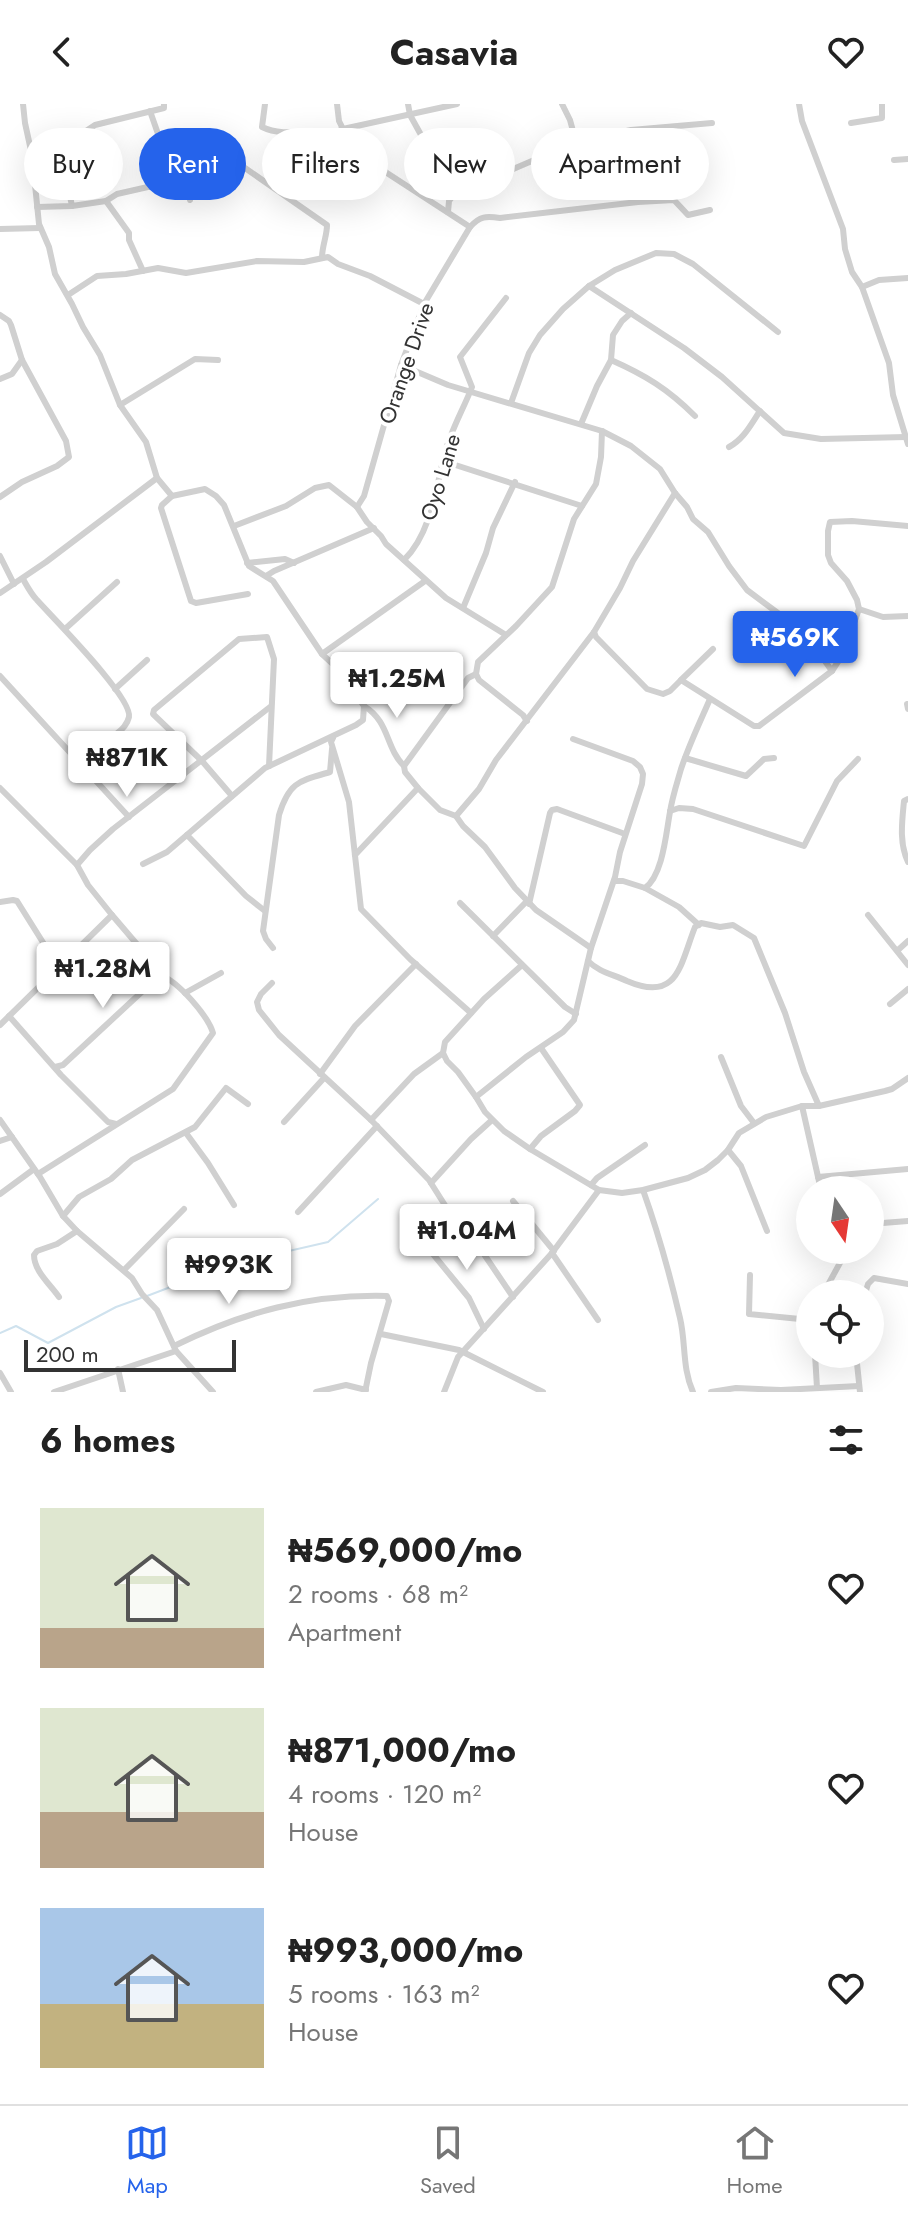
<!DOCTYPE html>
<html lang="en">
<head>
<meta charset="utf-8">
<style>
	body { margin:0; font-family:Jost,sans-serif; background:#f6f6f6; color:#222; height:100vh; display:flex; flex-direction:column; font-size:30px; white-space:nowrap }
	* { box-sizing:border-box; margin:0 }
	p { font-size:26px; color:#767676 }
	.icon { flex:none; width:44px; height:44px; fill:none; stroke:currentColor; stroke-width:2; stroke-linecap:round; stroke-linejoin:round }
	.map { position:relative; height:1288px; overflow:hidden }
	.panel { display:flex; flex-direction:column; background:#fff; flex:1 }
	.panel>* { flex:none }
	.hud { position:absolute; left:24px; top:24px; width:860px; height:72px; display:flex; gap:16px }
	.needle { width:52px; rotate:167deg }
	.buttons { position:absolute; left:796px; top:1072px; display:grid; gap:16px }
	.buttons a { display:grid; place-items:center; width:88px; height:88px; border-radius:50%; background:#fff; box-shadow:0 8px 32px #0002; font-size:40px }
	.scale { position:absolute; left:24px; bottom:20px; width:212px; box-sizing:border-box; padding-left:8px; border:4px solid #333; border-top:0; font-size:22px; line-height:28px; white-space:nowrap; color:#333; -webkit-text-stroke:6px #fff; paint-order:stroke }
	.price { position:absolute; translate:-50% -68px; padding:0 18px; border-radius:8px; background:#fff; color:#222; font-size:26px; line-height:52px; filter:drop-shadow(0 2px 4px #0008) }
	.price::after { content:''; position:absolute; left:50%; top:48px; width:24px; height:18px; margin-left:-12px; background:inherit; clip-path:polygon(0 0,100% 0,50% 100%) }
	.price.on { background:#2563eb; color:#fff }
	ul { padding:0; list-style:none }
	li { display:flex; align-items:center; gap:24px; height:200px; padding:0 40px }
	li span { display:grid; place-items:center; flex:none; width:224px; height:160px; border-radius:0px; color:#555 }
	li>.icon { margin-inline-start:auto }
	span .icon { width:96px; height:96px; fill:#fffc; stroke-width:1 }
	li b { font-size:34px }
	h2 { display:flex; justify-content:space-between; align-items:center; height:96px; padding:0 40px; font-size:34px }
	.chip { padding:0 28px; border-radius:36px; background:#fff; box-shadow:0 8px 32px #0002; font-size:28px; line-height:72px }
	.chip.on { background:#2563eb; color:#fff }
	header { display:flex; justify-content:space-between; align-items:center; height:104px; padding:0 40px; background:#fff; font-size:36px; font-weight:700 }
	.tab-bar { display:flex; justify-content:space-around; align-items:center; height:112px; border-top:2px solid #e0e0e0; background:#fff; font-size:22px; color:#767676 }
	.tab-bar a { display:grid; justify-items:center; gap:4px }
	.tab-bar .on { color:#2563eb }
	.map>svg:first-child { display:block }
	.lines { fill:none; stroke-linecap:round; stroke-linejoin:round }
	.stream { stroke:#cfe2ee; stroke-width:2 }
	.street { stroke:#d0d0d0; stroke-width:6 }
	.labels { text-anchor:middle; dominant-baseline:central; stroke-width:8; stroke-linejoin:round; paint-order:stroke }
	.street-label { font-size:22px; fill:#333; stroke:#fff }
</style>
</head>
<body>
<header><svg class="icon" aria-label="back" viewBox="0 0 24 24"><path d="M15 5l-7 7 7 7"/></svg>Casavia<svg class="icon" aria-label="heart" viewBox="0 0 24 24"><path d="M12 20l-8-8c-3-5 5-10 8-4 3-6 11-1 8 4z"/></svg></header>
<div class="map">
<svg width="908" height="1288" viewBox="0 0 908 1288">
	<rect width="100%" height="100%" fill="#fff"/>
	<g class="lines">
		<!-- stream -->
		<g class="stream">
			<path d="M147,1192L228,1161L328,1138L378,1095"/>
			<path d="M0,1229L16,1222L48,1239L116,1203L141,1194"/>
		</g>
		<!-- street -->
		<g class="street">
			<path d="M23,0L25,19L32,51L39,120L49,143L55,170L72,200L83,223L100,251L120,301L146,338L157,374L172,392L205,385L216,392L224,401L249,462L273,477L322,550L336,563L364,602L363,616L356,621L265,664L167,748L143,760"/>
			<path d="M265,0L262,23C284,34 312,24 336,28"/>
			<path d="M337,0L339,17L343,25"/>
			<path d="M408,0L410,11L431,49L439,53L452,65L464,81"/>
			<path d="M799,0L802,17L843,125L845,145L852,168L862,183L889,259L893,291L908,340"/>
			<path d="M150,7L171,67L169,79"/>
			<path d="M851,19L882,14V0"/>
			<path d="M336,28L387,69L470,123"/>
			<path d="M336,28L343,25L457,0"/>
			<path d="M576,38L631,26L712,19"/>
			<path d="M894,56L908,55"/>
			<path d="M245,64L327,121C327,132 322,142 322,154"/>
			<path d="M106,97L129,129V136L143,167"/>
			<path d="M72,102L62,53L65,41L95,21L164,4V0"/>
			<path d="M37,103L72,102L106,97L117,90L161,80L169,79L184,81L188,87L190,96"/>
			<path d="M448,108L449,97L461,82L499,71L576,38L570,16L562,0"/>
			<path d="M0,125L40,124"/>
			<path d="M589,182L684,244L722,273L784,329L821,335L906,333"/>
			<path d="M862,183L879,176L908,174"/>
			<path d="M68,191L97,172L126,170L158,164L186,169L257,157L304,158L328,153L338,160L370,172L424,200"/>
			<path d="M0,211L9,217L11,221L22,256L66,337L69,353L57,362L22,378L0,393"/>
			<path d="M611,256C645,271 668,285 695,312"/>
			<path d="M401,261L448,281L602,327L631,342L660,365L675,389L687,403L693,415L708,428L729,462L747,486L790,518L812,539L832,567"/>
			<path d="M0,275L12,270L22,256"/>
			<path d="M511,299L529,249L540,231L563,205L589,182L615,166L656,149L674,150L693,160L778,228"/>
			<path d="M120,301L195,255L218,256"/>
			<path d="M581,320L597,282L611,256L613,231L622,217L631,209"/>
			<path d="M729,343C744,335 751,320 760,307"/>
			<path d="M443,357L582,402"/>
			<path d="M172,392L162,401L161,404L191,497L196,499L248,490"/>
			<path d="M357,403L364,392L401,261L424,200L470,123C480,112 486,112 500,114L638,98L674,96L688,111L710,106"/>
			<path d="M234,422L286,402L315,384L329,381L357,403L367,418L381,432L386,440L446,494L506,531"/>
			<path d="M0,452L14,480"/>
			<path d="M404,456C430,431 436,386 444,352C450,328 463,306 472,283L460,253L506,194"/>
			<path d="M247,459L285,455L294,459"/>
			<path d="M266,472L274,467L374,424"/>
			<path d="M23,475C27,482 31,490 37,496C52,513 133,594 129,613C124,634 90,642 75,653"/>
			<path d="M0,489L46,458L157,374"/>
			<path d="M463,504L486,449L493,424L515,378"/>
			<path d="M859,505L883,513L908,512"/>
			<path d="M65,525L117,478"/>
			<path d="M594,528L596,533L647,585L663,590L670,587L681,576L754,622H759L832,567L843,550L859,505L857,496L847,477L831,459L828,451V427L830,418L852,417L908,422"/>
			<path d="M322,550L425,477"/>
			<path d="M0,572L129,713"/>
			<path d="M681,576L713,545"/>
			<path d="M115,585L147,556"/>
			<path d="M907,600L908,605"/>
			<path d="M364,602C390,618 385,643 404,662"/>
			<path d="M527,617L523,611L479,576L476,570L478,558L516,522L552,483L574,415L596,380L601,353L602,327"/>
			<path d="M333,634L331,638L349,698L361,805L410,855L471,909"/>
			<path d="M685,654L746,672L764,655L774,654"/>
			<path d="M0,684L77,761L88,781L112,811L0,921"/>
			<path d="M418,684L405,668L404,662L468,574L476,570"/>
			<path d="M232,692L202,657L153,610L154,606L239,535L267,533L274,555L269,662"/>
			<path d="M908,695L904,697C902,718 899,739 908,758"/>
			<path d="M670,707L679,704L693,705L804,742L837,677L858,655"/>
			<path d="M456,712L479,685L496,656L594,528L620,484L633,457L675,389"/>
			<path d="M187,731L246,792L265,807"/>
			<path d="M355,751L418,684L440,706L456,712L463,722L485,743L515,784L536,806L591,844"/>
			<path d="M77,761L90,746L113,725L270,603"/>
			<path d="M614,777H623L645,784C663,771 666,729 670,708C672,694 677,679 681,665C689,641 700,618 710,595"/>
			<path d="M645,784L679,803L699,821"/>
			<path d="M0,798L13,796L17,797L59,864"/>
			<path d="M460,799L565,903L576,910"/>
			<path d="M529,800L550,709L552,706L557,705L625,730"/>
			<path d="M868,811L908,861"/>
			<path d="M493,832L527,797"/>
			<path d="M273,844L266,835L263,827L279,711C289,678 299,677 330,668L332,645"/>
			<path d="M898,846L908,837"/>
			<path d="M588,857C599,868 612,870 627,877C678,899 680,861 695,823L701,819L720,823L733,821L754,834L785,909L804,968L819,1002"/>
			<path d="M522,861L484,895L445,938L443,949L447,957L458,968L476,993L485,1008L504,1027L530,1045L599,1086L622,1089L643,1086L688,1074L705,1066L718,1056L728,1046L739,1029L766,1013L802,1002H819L885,987L892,985L908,974"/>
			<path d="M272,879L261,890L257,898L259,906L279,931L371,1016L429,1076L448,1106L471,1131L513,1193"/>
			<path d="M185,889L221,869"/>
			<path d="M890,900L908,885"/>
			<path d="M9,912L61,971L108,1018L116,1020"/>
			<path d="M721,953L741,1002L754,1019"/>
			<path d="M55,963L63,961L160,871"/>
			<path d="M320,970L355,922L416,860"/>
			<path d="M476,993L526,953L563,928L574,916L591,844L615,773L620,748L642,680L643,670L640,663L633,657L573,635"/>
			<path d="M802,1002L821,1086"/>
			<path d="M0,1016L40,1073L63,1112L77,1127L132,1174L142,1190L157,1206L176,1247L213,1288"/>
			<path d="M371,1016L414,970L443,949"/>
			<path d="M284,1018L324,974"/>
			<path d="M186,1029L208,1059L234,1101"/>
			<path d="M0,1037L12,1033"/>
			<path d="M530,1045L541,1032L575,1007L580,1001L541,944"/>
			<path d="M728,1046L741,1062L767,1127"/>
			<path d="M38,1070L173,985L213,929C208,912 178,877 160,871L153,859L112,811"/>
			<path d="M818,1073L908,1065"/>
			<path d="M431,1079L471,1035L492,1016"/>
			<path d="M591,1081L597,1074L645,1041"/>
			<path d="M643,1086C658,1128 670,1171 680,1214C686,1239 682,1264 693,1288"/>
			<path d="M0,1090L34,1065"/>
			<path d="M513,1097L554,1147"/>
			<path d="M298,1108L377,1022"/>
			<path d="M63,1112L79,1093L111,1075L132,1056L195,1023L226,984L248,1000"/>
			<path d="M870,1120L908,1117"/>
			<path d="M419,1133L469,1194L484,1225"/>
			<path d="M552,1149L598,1216"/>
			<path d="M124,1166L184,1105"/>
			<path d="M750,1171L749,1210L810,1216"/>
			<path d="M823,1190L847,1146"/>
			<path d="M865,1190L868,1180L874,1174L908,1180"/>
			<path d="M59,1193C50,1180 34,1167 34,1151L37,1147L57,1140L77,1127"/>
			<path d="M381,1230L459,1246L543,1288"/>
			<path d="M174,1242C243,1208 309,1190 387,1192L389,1197L371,1259L365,1288"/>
			<path d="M815,1250L817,1284"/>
			<path d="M856,1250L860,1288"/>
			<path d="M118,1265L123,1288"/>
			<path d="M0,1269L11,1288"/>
			<path d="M54,1288L176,1247"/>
			<path d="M316,1288L346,1281L366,1286"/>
			<path d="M444,1288L458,1253L552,1149L599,1086"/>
			<path d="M711,1288L736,1284L781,1286L859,1282"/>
		</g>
	</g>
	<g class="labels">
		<!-- street labels -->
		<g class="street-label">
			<text transform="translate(406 259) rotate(-71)">Orange Drive</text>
			<text transform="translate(440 373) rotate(-73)">Oyo Lane</text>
		</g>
	</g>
</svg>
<div class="buttons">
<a><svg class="needle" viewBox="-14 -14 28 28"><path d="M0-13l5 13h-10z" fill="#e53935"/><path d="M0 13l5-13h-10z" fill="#767676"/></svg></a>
<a><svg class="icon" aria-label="locate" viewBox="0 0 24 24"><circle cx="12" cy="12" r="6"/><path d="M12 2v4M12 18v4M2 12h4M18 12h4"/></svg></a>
</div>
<div class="scale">200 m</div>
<b class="price on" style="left:795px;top:575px">₦569K</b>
<b class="price" style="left:397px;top:616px">₦1.25M</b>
<b class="price" style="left:127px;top:695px">₦871K</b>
<b class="price" style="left:103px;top:906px">₦1.28M</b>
<b class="price" style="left:467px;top:1168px">₦1.04M</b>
<b class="price" style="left:229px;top:1202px">₦993K</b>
<div class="hud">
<a class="chip">Buy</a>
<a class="chip on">Rent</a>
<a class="chip">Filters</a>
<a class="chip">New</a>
<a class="chip">Apartment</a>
</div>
</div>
<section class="panel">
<h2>6 homes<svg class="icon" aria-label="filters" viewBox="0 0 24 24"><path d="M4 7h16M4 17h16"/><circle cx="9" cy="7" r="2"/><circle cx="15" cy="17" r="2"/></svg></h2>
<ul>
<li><span style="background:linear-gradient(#dfe7d0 75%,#b9a48a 0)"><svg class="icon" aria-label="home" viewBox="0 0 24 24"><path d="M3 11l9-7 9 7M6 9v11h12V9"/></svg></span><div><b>₦569,000/mo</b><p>2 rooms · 68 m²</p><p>Apartment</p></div><svg class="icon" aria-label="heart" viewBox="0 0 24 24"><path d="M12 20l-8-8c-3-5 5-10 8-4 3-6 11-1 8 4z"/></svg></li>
<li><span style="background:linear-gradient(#dfe7d0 65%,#b9a48a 0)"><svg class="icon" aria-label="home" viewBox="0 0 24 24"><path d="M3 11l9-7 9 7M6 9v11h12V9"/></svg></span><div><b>₦871,000/mo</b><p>4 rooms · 120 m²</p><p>House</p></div><svg class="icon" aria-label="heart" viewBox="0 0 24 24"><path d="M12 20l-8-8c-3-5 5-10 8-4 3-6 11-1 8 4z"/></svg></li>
<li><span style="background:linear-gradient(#a9c7e8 60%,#c2b280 0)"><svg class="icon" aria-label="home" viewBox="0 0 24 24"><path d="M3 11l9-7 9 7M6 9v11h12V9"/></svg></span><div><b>₦993,000/mo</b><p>5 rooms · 163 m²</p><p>House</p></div><svg class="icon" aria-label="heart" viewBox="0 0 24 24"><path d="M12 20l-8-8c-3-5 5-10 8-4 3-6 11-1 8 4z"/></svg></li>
</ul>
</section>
<nav class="tab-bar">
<a class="on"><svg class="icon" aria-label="map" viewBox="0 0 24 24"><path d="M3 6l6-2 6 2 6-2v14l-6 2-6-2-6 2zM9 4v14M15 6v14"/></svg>Map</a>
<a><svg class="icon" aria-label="saved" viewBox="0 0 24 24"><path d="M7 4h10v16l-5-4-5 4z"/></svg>Saved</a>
<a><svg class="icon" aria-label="home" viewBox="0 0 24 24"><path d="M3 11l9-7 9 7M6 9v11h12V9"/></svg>Home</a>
</nav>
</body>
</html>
